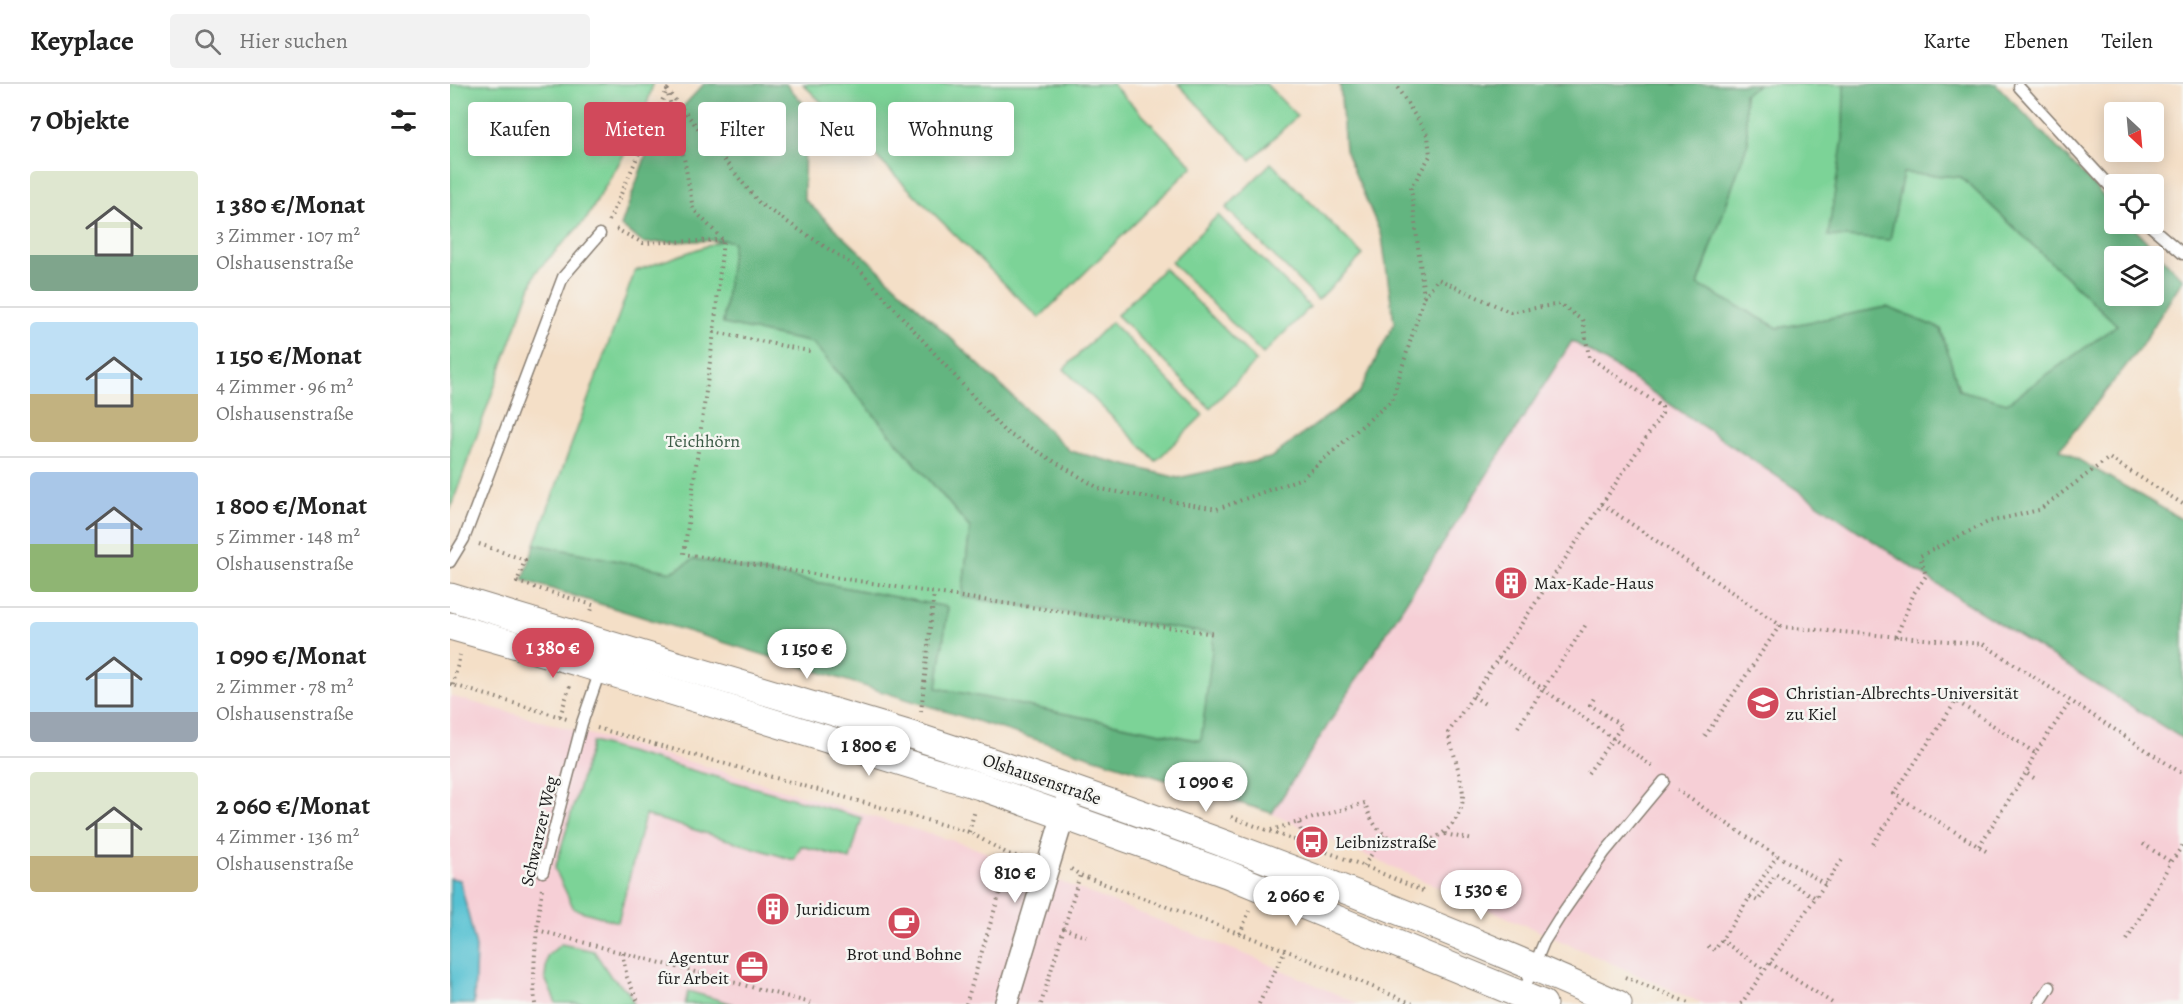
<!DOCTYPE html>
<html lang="de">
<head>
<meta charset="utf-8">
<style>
	body { margin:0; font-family:Alegreya,serif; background:#f2f2f2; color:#222; height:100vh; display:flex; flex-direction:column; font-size:22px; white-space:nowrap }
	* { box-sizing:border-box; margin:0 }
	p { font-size:20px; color:#767676 }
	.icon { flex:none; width:33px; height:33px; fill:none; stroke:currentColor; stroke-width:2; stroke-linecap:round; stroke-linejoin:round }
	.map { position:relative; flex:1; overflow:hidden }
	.sheet { display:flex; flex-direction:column; background:#fff; width:450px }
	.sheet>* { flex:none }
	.guide { position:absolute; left:18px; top:18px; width:570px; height:54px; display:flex; gap:12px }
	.needle { width:39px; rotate:154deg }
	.tools { position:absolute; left:1654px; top:18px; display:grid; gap:12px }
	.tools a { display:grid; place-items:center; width:60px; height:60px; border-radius:6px; background:#fff; box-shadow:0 3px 15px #0003; font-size:30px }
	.price { position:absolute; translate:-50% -51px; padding:0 14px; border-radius:21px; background:#fff; color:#222; font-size:20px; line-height:39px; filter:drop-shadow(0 2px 3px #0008) }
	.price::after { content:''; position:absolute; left:50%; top:36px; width:18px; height:14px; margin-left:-9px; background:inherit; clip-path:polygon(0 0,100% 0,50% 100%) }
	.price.current { background:#d1495b; color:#fff }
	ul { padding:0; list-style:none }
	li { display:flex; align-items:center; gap:18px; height:150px; padding:0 30px }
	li+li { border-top:2px solid #e0e0e0 }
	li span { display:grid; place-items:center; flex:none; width:168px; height:120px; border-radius:6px; color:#555 }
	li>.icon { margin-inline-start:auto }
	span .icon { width:72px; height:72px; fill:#fffc; stroke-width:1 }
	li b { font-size:26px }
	h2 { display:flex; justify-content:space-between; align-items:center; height:72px; padding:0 30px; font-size:26px }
	.pill { padding:0 21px; border-radius:6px; background:#fff; box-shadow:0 3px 15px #0003; font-size:21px; line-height:54px }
	.pill.current { background:#d1495b; color:#fff }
	header { display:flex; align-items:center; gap:36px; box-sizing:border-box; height:84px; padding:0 30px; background:#fff; border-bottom:2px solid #e0e0e0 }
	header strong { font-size:28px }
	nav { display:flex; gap:33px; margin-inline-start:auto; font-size:21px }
	.search { width:420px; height:54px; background:#f2f2f2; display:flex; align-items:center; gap:15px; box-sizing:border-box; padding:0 21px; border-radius:6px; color:#767676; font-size:22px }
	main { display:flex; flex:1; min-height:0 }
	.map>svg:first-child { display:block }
	.built { fill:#f6cfd6 }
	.green { fill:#7bd397; stroke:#4c785a; stroke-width:1.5 }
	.forest { fill:#64b580; stroke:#40684e; stroke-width:1.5; fill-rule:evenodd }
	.water { fill:#56c1d2; stroke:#396e77; stroke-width:1.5 }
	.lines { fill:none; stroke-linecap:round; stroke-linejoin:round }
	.service-casing { stroke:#887e72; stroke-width:13 }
	.minor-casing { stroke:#887e72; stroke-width:25 }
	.tertiary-casing { stroke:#887e72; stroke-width:29 }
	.path { stroke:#887e72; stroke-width:4; stroke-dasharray:1.5 4.5; stroke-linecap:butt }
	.service { stroke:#fff; stroke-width:10 }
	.minor { stroke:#fff; stroke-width:22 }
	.tertiary { stroke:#fff; stroke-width:27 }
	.labels { text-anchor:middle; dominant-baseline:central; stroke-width:5; stroke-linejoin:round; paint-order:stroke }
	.park-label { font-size:18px; fill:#3d5c47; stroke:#f6f6f2 }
	.poi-label { font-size:18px; fill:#1c1c1c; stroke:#f6f6f2; text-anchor:start }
	.street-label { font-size:18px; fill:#1c1c1c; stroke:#f6f6f2 }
</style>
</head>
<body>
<header>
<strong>Keyplace</strong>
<div class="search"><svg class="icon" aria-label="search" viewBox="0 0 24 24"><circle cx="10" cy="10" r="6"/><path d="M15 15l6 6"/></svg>Hier suchen</div>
<nav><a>Karte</a><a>Ebenen</a><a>Teilen</a></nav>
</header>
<main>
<section class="sheet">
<h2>7 Objekte<svg class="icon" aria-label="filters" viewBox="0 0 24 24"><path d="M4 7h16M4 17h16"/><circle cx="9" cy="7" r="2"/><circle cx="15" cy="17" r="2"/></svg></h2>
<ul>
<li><span style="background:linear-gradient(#dfe7d0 70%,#7fa58c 0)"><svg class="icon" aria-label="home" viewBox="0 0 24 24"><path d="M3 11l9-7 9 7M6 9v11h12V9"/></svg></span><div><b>1 380 €/Monat</b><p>3 Zimmer · 107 m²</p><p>Olshausenstraße</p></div></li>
<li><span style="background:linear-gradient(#bfe0f5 60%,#c2b280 0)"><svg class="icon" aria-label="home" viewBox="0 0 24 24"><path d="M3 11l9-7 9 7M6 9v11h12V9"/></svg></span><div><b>1 150 €/Monat</b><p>4 Zimmer · 96 m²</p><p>Olshausenstraße</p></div></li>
<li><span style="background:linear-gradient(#a9c7e8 60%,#8fb573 0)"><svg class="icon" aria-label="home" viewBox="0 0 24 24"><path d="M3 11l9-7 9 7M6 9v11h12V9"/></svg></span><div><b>1 800 €/Monat</b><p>5 Zimmer · 148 m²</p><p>Olshausenstraße</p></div></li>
<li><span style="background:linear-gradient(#bfe0f5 75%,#9aa5b1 0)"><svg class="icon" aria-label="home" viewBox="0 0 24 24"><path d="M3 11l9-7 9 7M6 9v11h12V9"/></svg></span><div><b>1 090 €/Monat</b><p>2 Zimmer · 78 m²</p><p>Olshausenstraße</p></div></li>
<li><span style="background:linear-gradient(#dfe7d0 70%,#c2b280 0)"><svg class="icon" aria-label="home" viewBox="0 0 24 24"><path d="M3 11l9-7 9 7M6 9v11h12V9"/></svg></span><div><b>2 060 €/Monat</b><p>4 Zimmer · 136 m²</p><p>Olshausenstraße</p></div></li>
</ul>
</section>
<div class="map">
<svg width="1733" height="920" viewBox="0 0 1733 920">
	<rect width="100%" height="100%" fill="#f6f6f2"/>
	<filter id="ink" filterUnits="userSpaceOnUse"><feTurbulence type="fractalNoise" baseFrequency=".0167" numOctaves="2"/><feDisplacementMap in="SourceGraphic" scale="12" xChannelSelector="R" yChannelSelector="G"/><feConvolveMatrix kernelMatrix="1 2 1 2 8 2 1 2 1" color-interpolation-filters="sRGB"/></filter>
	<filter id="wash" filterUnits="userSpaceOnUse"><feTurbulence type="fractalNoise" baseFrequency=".008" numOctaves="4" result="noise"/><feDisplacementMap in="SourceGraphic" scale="24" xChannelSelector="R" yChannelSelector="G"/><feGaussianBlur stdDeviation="1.35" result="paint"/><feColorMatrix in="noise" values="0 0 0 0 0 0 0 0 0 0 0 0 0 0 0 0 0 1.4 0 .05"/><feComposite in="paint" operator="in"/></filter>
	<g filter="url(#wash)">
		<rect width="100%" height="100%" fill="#f4dfc7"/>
		<!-- built -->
		<g class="built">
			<path d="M1122,256L1169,286L1733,436V920H1254L822,730Z"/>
			<path d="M0,612L258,683L517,761L807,875L909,920H0Z"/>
		</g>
		<!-- green -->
		<g class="green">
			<path d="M0,0H203L190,43L137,134L86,188L0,426Z"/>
			<path d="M353,0H662L743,82L589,234Z"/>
			<path d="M728,0H816L847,32L801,76Z"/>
			<path d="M1308,0H1394L1393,54L1453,89L1511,93L1667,241L1557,319L1509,306L1491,245L1437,223L1328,244L1248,201L1298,58L1294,10Z"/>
			<path d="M821,79L913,171L868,216L776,124Z"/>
			<path d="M768,131L860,223L813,270L721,178Z"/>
			<path d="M273,156L284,157L273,240L363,259L520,444L512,513L765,550L751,657L487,604L498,523L244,475L222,488L85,460L185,187Z"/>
			<path d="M714,184L806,277L760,324L667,231Z"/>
			<path d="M661,238L753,331L706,377L614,285Z"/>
			<path d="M142,658L412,734L400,775L351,762L344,776L195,731L168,838L124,825L105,785Z"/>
			<path d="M111,860L144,867L161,893L177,906L184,920L106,919L95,894L97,872Z"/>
			<path d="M238,907L283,920H235Z"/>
		</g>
		<!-- forest -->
		<path class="forest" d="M254,0H336L355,21L354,115L620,367L728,394L820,374L909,309L944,239L932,153L895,66L890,0H1308L1294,10L1298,58L1248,201L1328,244L1437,223L1491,245L1509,306L1557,319L1667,241L1511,93L1453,89L1440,156L1378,152L1393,54L1394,0H1546L1665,124V140H1680L1733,195L1690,264L1610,365L1733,436V655L1499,508L1169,286L1122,257L822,729L73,496L85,460L222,488L244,475L498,523L487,604L751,657L764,550L512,513L520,444L363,259L273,240L283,158L273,156L193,159L171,142L201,57ZM1665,172H1704V212H1665Z"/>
		<!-- water -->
		<path class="water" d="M0,794L10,796L26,863L24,920H0Z"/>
	</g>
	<g filter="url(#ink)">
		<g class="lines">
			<!-- service casing -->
			<g class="service-casing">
				<g id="service">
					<path d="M1569,3L1665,108"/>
					<path d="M1698,140L1733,170"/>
					<path d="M0,478L14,455L113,193L150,150"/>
					<path d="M93,788L132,639L150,587"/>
					<path d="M1072,911L1094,858L1109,834L1155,768L1214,697"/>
					<path d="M1589,920L1600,903"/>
				</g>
			</g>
			<!-- minor casing -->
			<g class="minor-casing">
				<path id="minor" d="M556,920L618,716"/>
			</g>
			<!-- tertiary casing -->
			<g class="tertiary-casing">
				<g id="tertiary">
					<path d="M0,513L464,652C703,730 939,817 1168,920"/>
					<path d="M0,542L127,578L530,702L777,790L1093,920"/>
				</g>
			</g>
			<!-- path -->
			<g class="path">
				<path d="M219,0L217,6L234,74L243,125L273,156L264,248L234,470L512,513L765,550"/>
				<path d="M217,6L310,120L409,185L554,347L650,405L767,425L852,394L942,316L974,213L961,104L980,72L978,52L945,0"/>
				<path d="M159,137L217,6L222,0"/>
				<path d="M166,145L193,159L272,156"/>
				<path d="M974,213L988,195L1060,228L1110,220L1133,237L1139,273L1212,323V330L1152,420"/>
				<path d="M264,248L364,268"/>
				<path d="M29,460L75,476L67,498L143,521L140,531"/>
				<path d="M1446,553L1464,509L1476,492L1470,472L1538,438L1589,426L1659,374L1733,420"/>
				<path d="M1049,574L1205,684"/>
				<path d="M0,600L117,635"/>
				<path d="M3,601L10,571"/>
				<path d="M1023,612L1038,622"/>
				<path d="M471,628L484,509"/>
				<path d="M110,632L120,602"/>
				<path d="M1068,643L1137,539"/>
				<path d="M147,644L519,748L558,770L578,775"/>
				<path d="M1255,652L1330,541"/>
				<path d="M1138,689L1172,642L1140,621L1144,614"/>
				<path d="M1584,694L1576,689L1585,669"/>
				<path d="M1227,706L1303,757L1375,800"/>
				<path d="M781,733L912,781L975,808"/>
				<path d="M849,739L854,760"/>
				<path d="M821,746L915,719C919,731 924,743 934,750C965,773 1012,750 1013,712C1013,698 1002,664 998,649L1152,420L1333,543L1533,560L1733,690"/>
				<path d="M519,748L525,726"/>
				<path d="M995,750L1023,756"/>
				<path d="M1423,760L1453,715"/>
				<path d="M1693,760L1721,778"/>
				<path d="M1529,762L1576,689"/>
				<path d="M1536,767L1444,710L1506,617L1585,669L1621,617"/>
				<path d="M914,782L934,751"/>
				<path d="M621,785L630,791L835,866L963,920"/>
				<path d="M1300,813L1308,817L1326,790L1366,814"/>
				<path d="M613,844L636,853"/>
				<path d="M87,846L365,920"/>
				<path d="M790,850L799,827"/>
				<path d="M1271,856L1315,886"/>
				<path d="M1677,856L1721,778L1733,761"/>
				<path d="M1258,862L1265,866L1327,772"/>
				<path d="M172,869L177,893L189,920"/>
				<path d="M1320,879L1384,920"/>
				<path d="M1175,893L1241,920"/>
				<path d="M85,920C82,881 87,843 92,804"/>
				<path d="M516,920L553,798L558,770"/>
				<path d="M591,920L630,791"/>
				<path d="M809,920L835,866"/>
				<path d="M1291,920L1392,776"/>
			</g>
			<!-- service -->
			<use href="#service" class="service"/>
			<!-- minor -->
			<use href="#minor" class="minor"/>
			<!-- tertiary -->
			<use href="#tertiary" class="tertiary"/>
		</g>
	</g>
	<!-- icons -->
	<defs>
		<g id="building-disc" transform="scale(1.725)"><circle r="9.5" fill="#d1495b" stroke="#f6f6f2"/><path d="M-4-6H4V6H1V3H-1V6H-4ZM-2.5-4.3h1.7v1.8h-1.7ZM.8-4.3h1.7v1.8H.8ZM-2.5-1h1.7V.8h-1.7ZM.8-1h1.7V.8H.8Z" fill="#fff"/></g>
		<g id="university-disc" transform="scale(1.725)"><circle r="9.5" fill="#d1495b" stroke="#f6f6f2"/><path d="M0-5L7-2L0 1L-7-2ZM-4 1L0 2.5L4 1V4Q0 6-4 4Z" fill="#fff"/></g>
		<g id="bus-disc" transform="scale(1.725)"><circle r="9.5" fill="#d1495b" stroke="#f6f6f2"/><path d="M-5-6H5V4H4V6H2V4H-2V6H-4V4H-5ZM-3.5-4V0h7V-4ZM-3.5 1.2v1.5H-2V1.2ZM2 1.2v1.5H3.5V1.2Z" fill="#fff"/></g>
		<g id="cafe-disc" transform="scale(1.725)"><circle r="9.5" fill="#d1495b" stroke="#f6f6f2"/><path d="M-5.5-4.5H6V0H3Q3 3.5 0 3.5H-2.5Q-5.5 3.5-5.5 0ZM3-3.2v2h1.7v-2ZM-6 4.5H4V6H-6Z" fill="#fff"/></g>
		<g id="office-disc" transform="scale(1.725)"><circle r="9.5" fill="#d1495b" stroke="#f6f6f2"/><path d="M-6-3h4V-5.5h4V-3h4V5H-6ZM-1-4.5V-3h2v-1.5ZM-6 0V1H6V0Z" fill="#fff"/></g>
	</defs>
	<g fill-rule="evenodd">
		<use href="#building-disc" x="1061" y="499"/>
		<use href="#university-disc" x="1313" y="619"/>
		<use href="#bus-disc" x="862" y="758"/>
		<use href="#building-disc" x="323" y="825"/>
		<use href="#cafe-disc" x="454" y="839"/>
		<use href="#office-disc" x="302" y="883"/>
	</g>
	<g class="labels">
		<!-- park labels -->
		<g class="park-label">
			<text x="253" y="357">Teichhörn</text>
		</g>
		<!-- poi labels -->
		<g class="poi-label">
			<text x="1084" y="499">Max-Kade-Haus</text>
			<text x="1336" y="609">Christian-Albrechts-Universität<tspan x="1336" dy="21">zu Kiel</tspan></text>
			<text x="885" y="758">Leibnizstraße</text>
			<text x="346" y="825">Juridicum</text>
			<text x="454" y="870" text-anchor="middle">Brot und Bohne</text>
			<text x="279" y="873" text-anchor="end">Agentur<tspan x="279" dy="21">für Arbeit</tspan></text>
		</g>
		<!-- street labels -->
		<g class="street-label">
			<text transform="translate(592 695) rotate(19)">Olshausenstraße</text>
			<text transform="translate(89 747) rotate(-77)">Schwarzer Weg</text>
		</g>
	</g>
</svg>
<div class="tools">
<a><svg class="needle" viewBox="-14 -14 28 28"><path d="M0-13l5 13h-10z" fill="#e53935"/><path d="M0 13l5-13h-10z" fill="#767676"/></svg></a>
<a><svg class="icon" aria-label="locate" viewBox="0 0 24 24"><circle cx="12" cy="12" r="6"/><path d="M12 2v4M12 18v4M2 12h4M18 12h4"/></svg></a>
<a><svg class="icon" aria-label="layers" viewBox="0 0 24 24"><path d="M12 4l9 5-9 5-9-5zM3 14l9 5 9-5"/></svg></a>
</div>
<b class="price current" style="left:103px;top:595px">1 380 €</b>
<b class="price" style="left:357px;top:596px">1 150 €</b>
<b class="price" style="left:419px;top:693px">1 800 €</b>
<b class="price" style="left:756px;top:729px">1 090 €</b>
<b class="price" style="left:565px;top:820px">810 €</b>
<b class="price" style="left:1031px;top:837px">1 530 €</b>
<b class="price" style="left:846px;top:843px">2 060 €</b>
<div class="guide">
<a class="pill">Kaufen</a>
<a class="pill current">Mieten</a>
<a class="pill">Filter</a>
<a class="pill">Neu</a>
<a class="pill">Wohnung</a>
</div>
</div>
</main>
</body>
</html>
